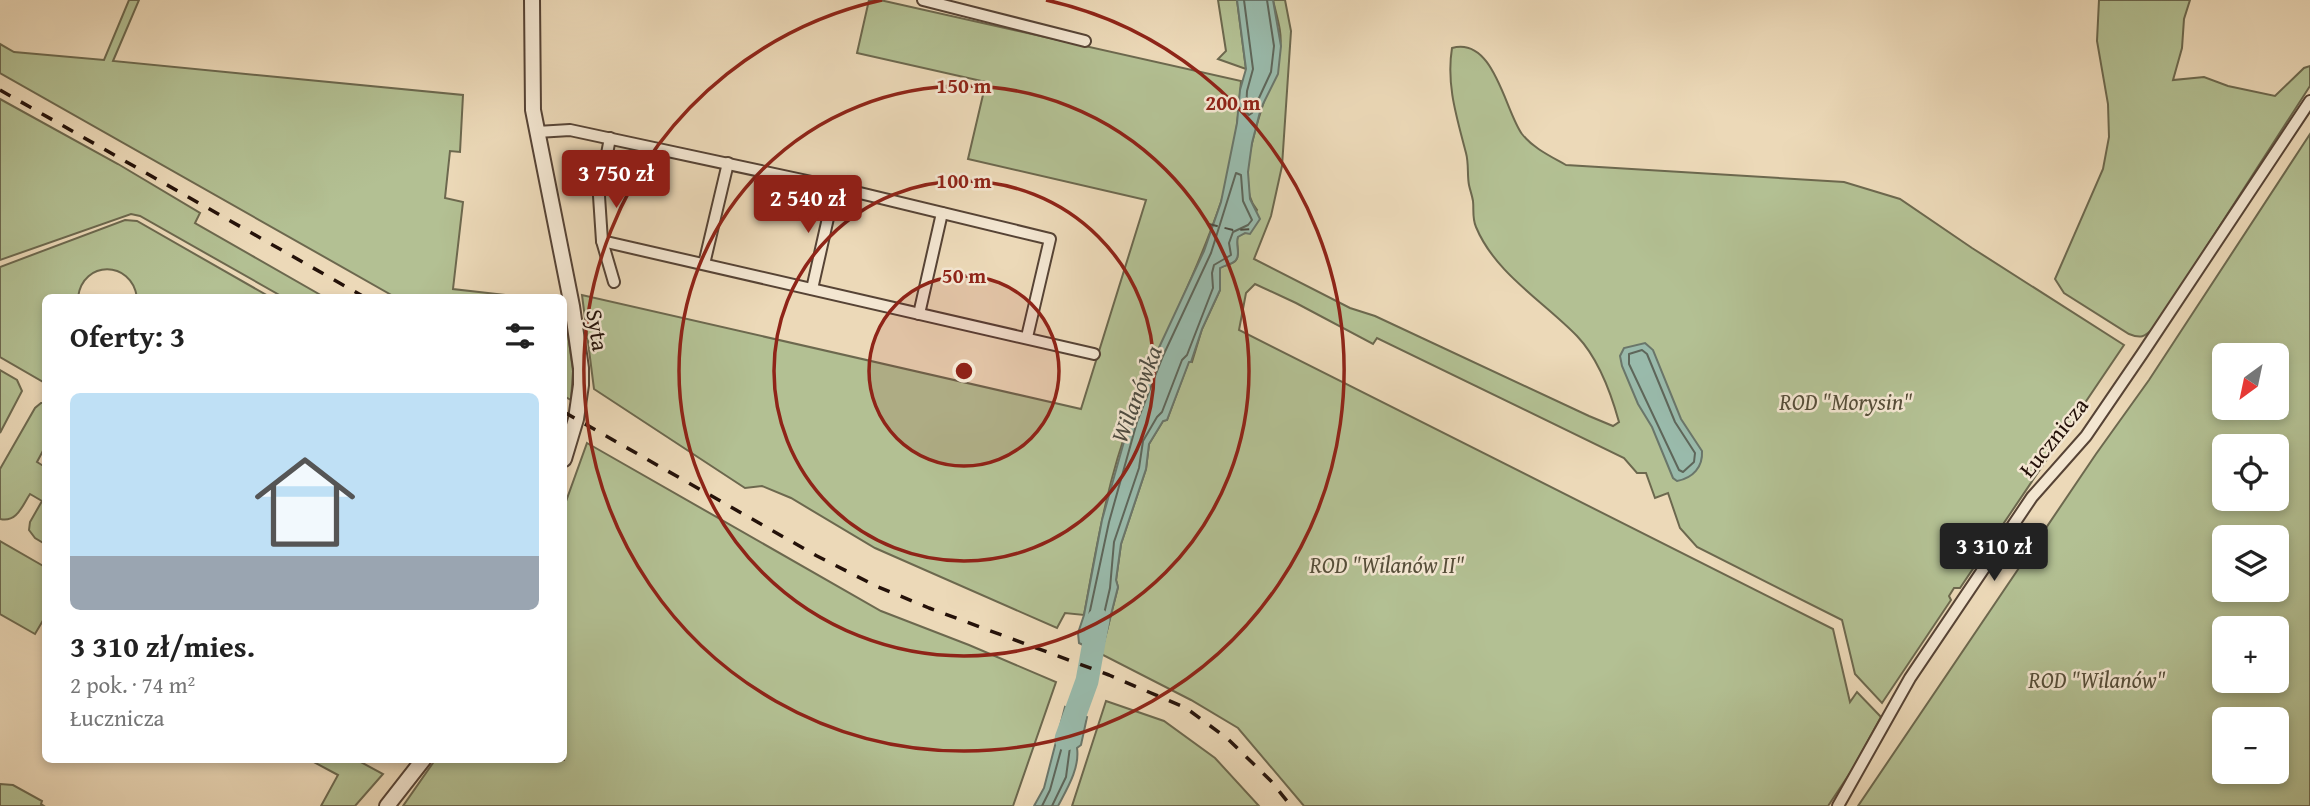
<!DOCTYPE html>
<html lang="pl">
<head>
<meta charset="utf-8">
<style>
	body { margin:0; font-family:"Gentium Book Plus",serif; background:#f2f2f2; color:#222; height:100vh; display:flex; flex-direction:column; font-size:26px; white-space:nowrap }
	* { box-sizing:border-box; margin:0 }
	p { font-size:23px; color:#767676 }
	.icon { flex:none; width:38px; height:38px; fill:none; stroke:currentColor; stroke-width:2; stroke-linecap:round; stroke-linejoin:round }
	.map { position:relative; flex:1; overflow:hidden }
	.side { position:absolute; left:42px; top:294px; width:525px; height:469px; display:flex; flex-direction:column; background:#fff; border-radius:10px; box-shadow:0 4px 10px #0003 }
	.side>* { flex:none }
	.needle { width:46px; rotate:213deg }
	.fabs { position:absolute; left:2212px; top:343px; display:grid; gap:14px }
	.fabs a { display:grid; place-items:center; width:77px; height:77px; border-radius:10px; background:#fff; box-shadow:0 4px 10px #0003; font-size:35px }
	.price { position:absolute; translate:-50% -60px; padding:0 16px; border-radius:7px; background:#8f2418; color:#fff; font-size:23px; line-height:46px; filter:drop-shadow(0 2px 4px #0008) }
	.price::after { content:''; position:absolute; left:50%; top:42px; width:21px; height:16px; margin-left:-10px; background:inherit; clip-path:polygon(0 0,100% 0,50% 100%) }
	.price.selected { background:#222; color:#fff }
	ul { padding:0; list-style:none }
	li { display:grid; align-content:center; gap:14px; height:371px; padding:0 28px }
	li span { display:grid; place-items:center; height:217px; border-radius:10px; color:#555 }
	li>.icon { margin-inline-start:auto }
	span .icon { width:126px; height:126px; fill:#fffc; stroke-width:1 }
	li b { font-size:30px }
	h2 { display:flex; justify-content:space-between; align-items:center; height:84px; padding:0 28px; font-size:30px }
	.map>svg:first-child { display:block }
	.green { fill:#b3c093; stroke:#6c684e; stroke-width:2; fill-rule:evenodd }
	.water { fill:#99baab; stroke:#6a766a; stroke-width:2 }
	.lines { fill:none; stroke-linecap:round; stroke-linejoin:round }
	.shore { stroke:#5e665a; stroke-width:2 }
	.river { stroke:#99baab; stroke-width:23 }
	.ferry { stroke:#4d4c42; stroke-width:2; stroke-dasharray:9 7; stroke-linecap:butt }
	.minor-casing { stroke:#564335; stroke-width:14 }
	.tertiary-casing { stroke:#564335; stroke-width:18 }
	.minor { stroke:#f3e6d1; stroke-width:10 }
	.tertiary { stroke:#f3e6d1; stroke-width:14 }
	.rail { stroke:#241109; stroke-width:3.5; stroke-dasharray:12 12; stroke-linecap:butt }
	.ring { fill:none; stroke:#8f2418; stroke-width:3.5 }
	.labels { text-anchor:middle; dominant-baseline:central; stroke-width:5; stroke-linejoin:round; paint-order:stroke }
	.street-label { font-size:23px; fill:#241109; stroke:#f3e6d1 }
	.park-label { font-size:23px; font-style:italic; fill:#564e39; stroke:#f3e6d1 }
	.water-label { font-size:24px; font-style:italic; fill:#4d4c42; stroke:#f3e6d1 }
	.centre { fill:#8f2418; stroke:#f3e6d1; stroke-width:3.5 }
	.ring-label { font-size:21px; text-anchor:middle; font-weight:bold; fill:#8f2418; stroke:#f3e6d1; stroke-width:5; stroke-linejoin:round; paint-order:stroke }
</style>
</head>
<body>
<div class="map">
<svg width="2310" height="806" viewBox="0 0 2310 806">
	<rect width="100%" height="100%" fill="#ecd9b8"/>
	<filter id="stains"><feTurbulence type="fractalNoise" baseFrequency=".00286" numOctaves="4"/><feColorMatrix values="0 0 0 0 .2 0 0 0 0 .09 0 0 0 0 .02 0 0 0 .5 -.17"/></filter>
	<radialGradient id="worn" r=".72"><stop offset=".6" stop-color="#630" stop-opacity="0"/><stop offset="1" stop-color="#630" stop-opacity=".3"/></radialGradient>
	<!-- green -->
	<g class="green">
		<path d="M129,0H139L113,61L463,95L460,152L450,151L445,198L463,202L453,289L524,297H395L0,73V44L14,52L104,60Z"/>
		<path d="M869,0H880L1241,81C1238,121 1234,163 1221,202C1196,276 1159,345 1131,418C1107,481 1096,550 1084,615L1065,613L1057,628L875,548L791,498L762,486L745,488L594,389L582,295L1081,409L1146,200L968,159L986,82L857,53Z"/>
		<path d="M1218,0H1237L1246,69L1218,59L1226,51Z"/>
		<path d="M1273,0H1285L1291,31L1282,166L1271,216L1254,259L1350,308L1375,316L1589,416L1613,426L1619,422C1611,393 1598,358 1577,336C1543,301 1495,273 1476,227C1472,218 1474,210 1473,201C1472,195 1470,190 1469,185C1467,175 1469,164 1466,153C1457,118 1446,85 1452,48C1494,36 1505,111 1522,134C1533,148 1550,156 1566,165L1844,182L1900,199L1972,248L2124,345L1960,588H1954L1949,596L1951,600L1882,703L1855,674L1842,620L1697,547L1680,528L1668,493L1655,498L1646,473H1637L1624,458L1377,338L1373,344L1296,303L1255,284L1246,293L1239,330L1833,629L1850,702L1857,692L1881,717L1852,770L1828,806H1304L1238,728L1191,700L1101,654L1118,587L1116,580L1121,544L1146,469L1149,444L1163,421L1167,420L1189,361L1192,362L1202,329L1220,290V268C1225,265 1234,264 1236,260C1241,254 1235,244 1238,236L1245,233L1257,210C1228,176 1273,87 1280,48C1283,34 1276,14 1273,0Z"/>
		<path d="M2099,0H2190L2184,19L2182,48L2173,80L2204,77L2228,86L2275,96L2304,68L2310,66V86L2154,328C2144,337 2141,339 2129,334L2064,293L2055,279L2103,169L2109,137L2108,104L2097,41Z"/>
		<path d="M0,99L118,164L200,213L195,223L324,297H283L140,216L131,214L0,260Z"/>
		<path d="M2310,134V806H1858L2096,454L2149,380ZM2224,355H2277V408H2224ZM2224,446H2277V499H2224ZM2224,537H2277V590H2224ZM2224,628H2277V681H2224ZM2224,719H2277V772H2224Z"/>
		<path d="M125,220L137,221L270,297H137C131,260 83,260 78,297L46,298L45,383L0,357V267Z"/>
		<path d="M564,304L573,371L571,400L564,396Z"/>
		<path d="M0,370L17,380L22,391L0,433Z"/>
		<path d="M41,403H45V447L37,462L45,467V544L35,538L29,530L30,522L42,501L30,494C22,506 17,523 0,519V469L35,408Z"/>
		<path d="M587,443L881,611L969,645L1056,682L1013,806H403L435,760H564V507Z"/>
		<path d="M0,541L45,567V617L35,634L0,614Z"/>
		<path d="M1106,701L1164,721L1215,758L1259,806H1072Z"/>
		<path d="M310,760H357L383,774L355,806H321L338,775Z"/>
		<path d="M0,784L13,785L42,801L41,804L44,806H0Z"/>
	</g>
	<!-- water -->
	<g class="water">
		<path d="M1237,0H1273L1281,46L1278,74L1261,108L1252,143L1248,172L1250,199L1260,219L1250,234L1245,233L1238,237C1235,244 1241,254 1236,260C1233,264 1225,265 1220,268V290L1202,329L1191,362H1189L1167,420L1163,421L1149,444L1146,469L1121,544L1116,580L1118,587L1101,654L1079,643L1078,633L1084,615L1102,520L1130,420L1156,354L1204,251L1221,202L1237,123L1240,90L1246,69Z"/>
		<path d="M1645,343L1653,350L1681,419L1702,451C1703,467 1693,478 1677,481L1673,478L1652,427L1638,404L1622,366L1620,356L1624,348Z"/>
		<path d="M1065,707L1087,717L1081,745L1077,748C1080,768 1067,789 1058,806H1034L1044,788Z"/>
	</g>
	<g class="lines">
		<!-- shore -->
		<g class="shore">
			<path d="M1244,0L1253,69L1247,91L1246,112L1249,115L1252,113L1271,72L1274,46L1267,0"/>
			<path d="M1236,173L1241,175L1243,201L1252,220L1248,225L1233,232L1229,243L1231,255L1214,265L1212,273L1213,288L1187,355L1182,360L1162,412L1157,417L1143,441L1139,468L1114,542L1110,588L1098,640L1093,642L1086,638L1085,634L1109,522L1137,422L1163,356L1211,253Z"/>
			<path d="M1642,350L1647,354L1675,422L1695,453L1694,462L1683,472L1679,470L1629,364V354Z"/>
			<path d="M1042,806L1050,790L1069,721L1073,718L1078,723L1075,740L1070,747L1066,777L1052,806"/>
		</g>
		<!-- river -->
		<path class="river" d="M1066,739L1087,681L1098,620"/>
		<!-- ferry -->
		<path class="ferry" d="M1209,224L1233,230L1255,229"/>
		<!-- minor casing -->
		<g class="minor-casing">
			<g id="minor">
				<path d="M923,0L1085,41"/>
				<path d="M537,132L570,130L835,187L1050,239L1027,337"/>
				<path d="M610,138L599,196L602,241L614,282"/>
				<path d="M602,241L1094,354"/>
				<path d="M704,264L728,163"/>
				<path d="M812,289L835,187"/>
				<path d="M919,314L942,213"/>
				<path d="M1838,806L1910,678L2032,497L2086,436L2142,354L2310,101"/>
			</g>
		</g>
		<!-- tertiary casing -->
		<g class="tertiary-casing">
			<g id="tertiary">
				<path d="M532,0L533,110L572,306L581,368V385L576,419L564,459"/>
				<path d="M387,806L423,760"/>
			</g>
		</g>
		<!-- minor -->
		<use href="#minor" class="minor"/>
		<!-- tertiary -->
		<use href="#tertiary" class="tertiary"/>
		<!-- rail -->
		<g class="rail">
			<path d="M0,90L366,298"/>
			<path d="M564,412L817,556L876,586L929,608L1109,675L1186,708L1228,739L1271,781L1291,806"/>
		</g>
	</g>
	<!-- distance rings -->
	<circle cx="964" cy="371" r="95" fill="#8f2418" fill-opacity=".12"/>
	<g class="ring">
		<circle cx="964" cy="371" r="95"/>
		<circle cx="964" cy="371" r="190"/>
		<circle cx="964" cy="371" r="285"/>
		<path d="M1046 0A380 380 0 1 1 882 0"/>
	</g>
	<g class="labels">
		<!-- street labels -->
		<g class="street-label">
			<text transform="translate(598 330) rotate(81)">Syta</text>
			<text transform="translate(2053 437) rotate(-51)">Łucznicza</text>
		</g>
		<!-- park labels -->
		<g class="park-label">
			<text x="1846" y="401">ROD "Morysin"</text>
			<text x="1387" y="564">ROD "Wilanów II"</text>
			<text x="2097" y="679">ROD "Wilanów"</text>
		</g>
		<!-- water labels -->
		<g class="water-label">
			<text transform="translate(1136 394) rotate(-69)">Wilanówka</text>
		</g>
	</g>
	<circle cx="964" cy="371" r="10" class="centre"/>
	<g class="ring-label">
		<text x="964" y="93">150 m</text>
		<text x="1233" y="110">200 m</text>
		<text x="964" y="188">100 m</text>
		<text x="964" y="283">50 m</text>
	</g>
	<rect width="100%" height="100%" filter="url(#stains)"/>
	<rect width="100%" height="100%" fill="url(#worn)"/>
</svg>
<div class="fabs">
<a><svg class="needle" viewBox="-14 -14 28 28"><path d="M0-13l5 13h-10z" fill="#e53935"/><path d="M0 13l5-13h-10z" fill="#767676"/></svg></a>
<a><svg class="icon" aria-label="locate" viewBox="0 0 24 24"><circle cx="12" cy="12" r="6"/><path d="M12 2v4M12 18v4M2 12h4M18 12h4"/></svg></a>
<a><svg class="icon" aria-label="layers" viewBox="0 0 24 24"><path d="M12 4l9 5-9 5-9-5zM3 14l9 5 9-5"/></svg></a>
<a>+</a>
<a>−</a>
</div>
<b class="price" style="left:616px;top:210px">3 750 zł</b>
<b class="price" style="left:808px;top:235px">2 540 zł</b>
<b class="price selected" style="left:1994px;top:583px">3 310 zł</b>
<section class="side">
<h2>Oferty: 3<svg class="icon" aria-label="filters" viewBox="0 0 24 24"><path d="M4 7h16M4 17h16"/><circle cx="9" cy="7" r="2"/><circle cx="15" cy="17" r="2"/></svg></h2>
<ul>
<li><span style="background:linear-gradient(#bfe0f5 75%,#9aa5b1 0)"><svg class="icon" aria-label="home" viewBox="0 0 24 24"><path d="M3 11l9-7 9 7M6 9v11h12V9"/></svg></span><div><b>3 310 zł/mies.</b><p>2 pok. · 74 m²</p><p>Łucznicza</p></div></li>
</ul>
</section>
</div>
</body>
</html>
